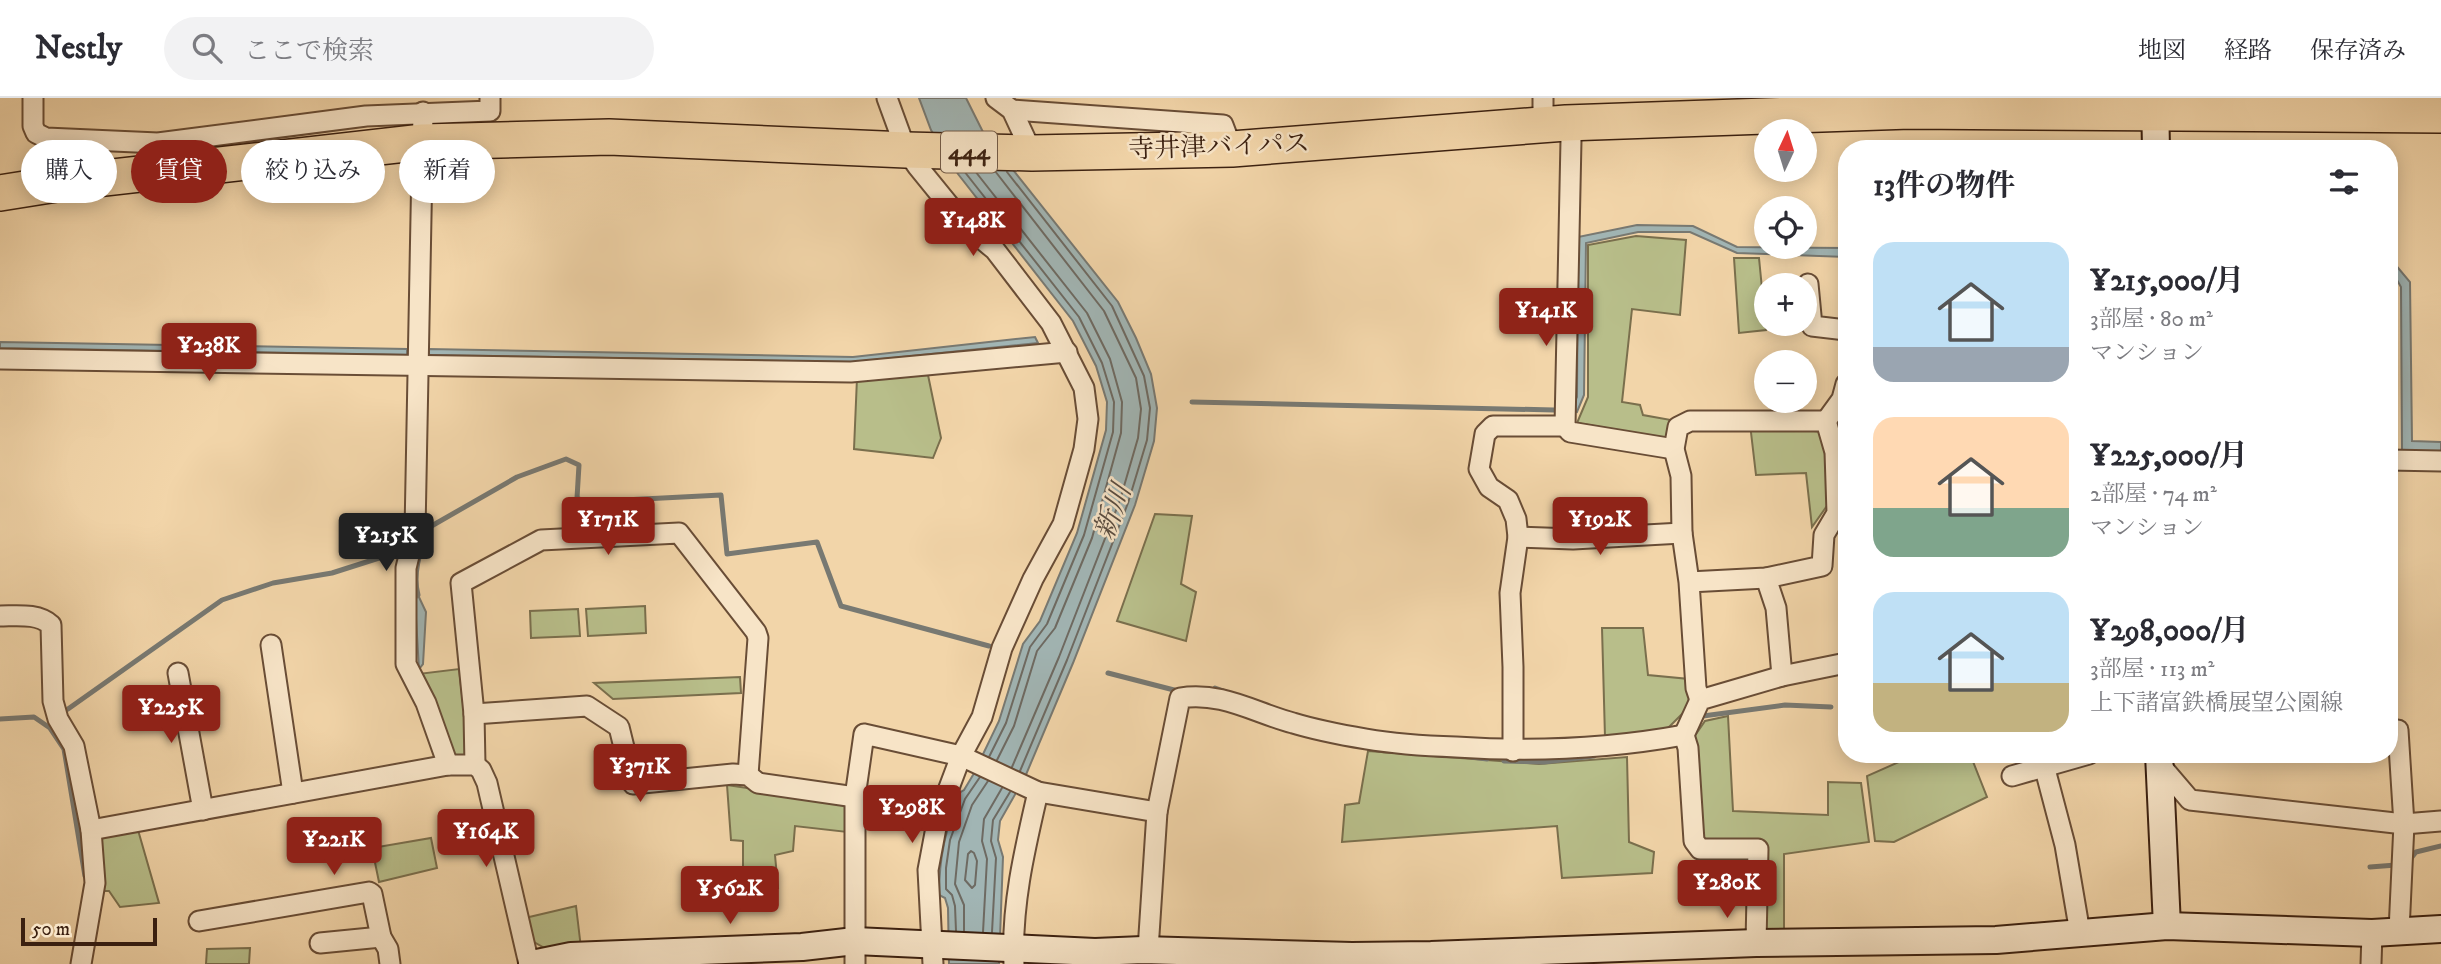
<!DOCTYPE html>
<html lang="ja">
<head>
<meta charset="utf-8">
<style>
	body { margin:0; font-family:"IM FELL DW Pica","Noto Serif JP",serif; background:#f2f2f3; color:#2b2b33; height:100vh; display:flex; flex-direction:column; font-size:26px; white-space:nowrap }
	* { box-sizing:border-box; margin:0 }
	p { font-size:23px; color:#7c7c81 }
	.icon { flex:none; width:38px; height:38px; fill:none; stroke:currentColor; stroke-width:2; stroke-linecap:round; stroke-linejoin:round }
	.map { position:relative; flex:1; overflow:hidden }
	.drawer { position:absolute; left:1838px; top:42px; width:560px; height:623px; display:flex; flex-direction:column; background:#fff; border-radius:28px; box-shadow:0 4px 18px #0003 }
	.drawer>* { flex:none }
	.hud { position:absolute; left:21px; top:42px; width:665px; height:63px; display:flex; gap:14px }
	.needle { width:46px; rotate:4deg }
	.fabs { position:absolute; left:1754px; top:21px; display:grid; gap:14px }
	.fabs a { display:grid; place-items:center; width:63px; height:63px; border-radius:50%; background:#fff; box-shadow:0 4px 18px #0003; font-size:35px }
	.scale { position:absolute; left:21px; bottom:18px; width:136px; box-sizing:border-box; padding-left:7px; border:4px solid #3b2010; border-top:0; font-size:19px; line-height:24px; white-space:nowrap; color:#3b2010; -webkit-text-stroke:5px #f7e4c7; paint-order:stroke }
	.price { position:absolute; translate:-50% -60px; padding:0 16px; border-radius:7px; background:#8f2418; color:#fff; font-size:23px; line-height:46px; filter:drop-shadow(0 2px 4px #0008) }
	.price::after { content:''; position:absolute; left:50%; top:42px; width:21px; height:16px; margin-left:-10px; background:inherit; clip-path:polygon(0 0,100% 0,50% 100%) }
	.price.active { background:#222; color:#fff }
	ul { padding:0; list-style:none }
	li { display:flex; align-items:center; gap:21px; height:175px; padding:0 35px }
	li span { display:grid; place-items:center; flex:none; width:196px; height:140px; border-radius:21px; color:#555 }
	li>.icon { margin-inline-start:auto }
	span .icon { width:84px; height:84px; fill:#fffc; stroke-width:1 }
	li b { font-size:30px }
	h2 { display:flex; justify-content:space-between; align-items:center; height:84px; padding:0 35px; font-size:30px }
	.tag { padding:0 24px; border-radius:32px; background:#fff; box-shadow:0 4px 18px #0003; font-size:24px; line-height:63px }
	.tag.active { background:#8f2418; color:#fff }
	header { display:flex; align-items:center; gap:42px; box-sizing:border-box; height:98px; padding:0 35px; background:#fff; border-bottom:2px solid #e1e1e2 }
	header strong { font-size:33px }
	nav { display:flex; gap:38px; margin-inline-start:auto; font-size:24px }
	.search { width:490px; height:63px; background:#f2f2f3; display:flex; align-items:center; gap:18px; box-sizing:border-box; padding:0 24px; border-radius:38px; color:#7c7c81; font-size:26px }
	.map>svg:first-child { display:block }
	.green { fill:#b8be8a; stroke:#7a6f4d; stroke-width:2 }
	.water { fill:#a1b5b4; stroke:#787972; stroke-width:2 }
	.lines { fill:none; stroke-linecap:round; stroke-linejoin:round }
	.shore { stroke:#6e6a62; stroke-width:2 }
	.stream { stroke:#787972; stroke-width:5 }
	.street-casing { stroke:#694d36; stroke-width:23 }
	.secondary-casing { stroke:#3b2010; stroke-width:30 }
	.highway-casing { stroke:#3b2010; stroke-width:38 }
	.street { stroke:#f7e4c7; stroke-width:19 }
	.secondary { stroke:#f7e4c7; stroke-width:26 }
	.highway { stroke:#f2d5a9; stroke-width:35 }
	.labels { text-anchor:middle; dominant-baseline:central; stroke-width:5; stroke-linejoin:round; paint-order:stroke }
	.shield { fill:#f7e4c7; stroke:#735b47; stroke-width:2 }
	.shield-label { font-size:24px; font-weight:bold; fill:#3b2010 }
	.street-label { font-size:26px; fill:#3b2010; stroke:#f7e4c7 }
	.water-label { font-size:28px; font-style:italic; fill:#5a4d41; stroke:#f7e4c7 }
</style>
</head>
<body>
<header>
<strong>Nestly</strong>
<div class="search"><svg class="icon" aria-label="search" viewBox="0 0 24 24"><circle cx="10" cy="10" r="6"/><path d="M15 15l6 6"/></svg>ここで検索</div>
<nav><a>地図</a><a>経路</a><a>保存済み</a></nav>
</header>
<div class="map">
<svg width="2441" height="866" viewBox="0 0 2441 866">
	<rect width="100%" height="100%" fill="#f2d5a9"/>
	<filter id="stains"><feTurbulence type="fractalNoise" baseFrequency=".00286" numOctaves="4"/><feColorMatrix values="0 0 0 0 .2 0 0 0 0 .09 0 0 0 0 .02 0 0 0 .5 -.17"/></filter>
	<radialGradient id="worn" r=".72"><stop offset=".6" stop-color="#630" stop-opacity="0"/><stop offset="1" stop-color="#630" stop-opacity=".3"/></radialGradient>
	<!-- green -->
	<g class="green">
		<path d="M1636,138L1686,142L1680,217L1632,211L1622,304L1640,307L1643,317L1671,322L1669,341L1577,325L1588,299V147Z"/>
		<path d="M1734,160H1759L1766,232L1739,235Z"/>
		<path d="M928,277L941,340L933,360L854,351L857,280Z"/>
		<path d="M1750,326L1823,334L1829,405L1812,429L1806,375L1756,377Z"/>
		<path d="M1155,416L1192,418L1181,486L1196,494L1186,543L1117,523Z"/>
		<path d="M645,508L646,535L588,538L586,511Z"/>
		<path d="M578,511L580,538L531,540L530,513Z"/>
		<path d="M1602,530H1643L1648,577L1689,581V609L1666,632L1605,639Z"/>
		<path d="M459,571L469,658L450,659L418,576Z"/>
		<path d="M740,579L741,595L613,601L594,585Z"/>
		<path d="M1728,618L1733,713L1828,717V684L1861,685L1869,744L1784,756V831H1763V745L1700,746L1694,639L1705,623Z"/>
		<path d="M1368,653L1539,666L1627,659L1629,744L1654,754L1652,775L1562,780L1557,728L1342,744L1345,707L1359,705Z"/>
		<path d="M1917,656H1970L1987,699L1894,744L1875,743L1867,678Z"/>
		<path d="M727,687L850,705L847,734L795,728L793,753L775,757L778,790L743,793V743L731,742Z"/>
		<path d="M138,732L159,805L120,809L109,793H100L99,737Z"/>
		<path d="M431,740L437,770L379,784L372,750Z"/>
		<path d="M576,808L581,850L550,853L534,844L525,820Z"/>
		<path d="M250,850L249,866H206L207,851Z"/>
	</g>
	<!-- water -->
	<g class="water">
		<path d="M919,0H966L983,34L1118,204L1136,240L1151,276L1157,310L1154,343L1135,407L1073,565L1025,679L1000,723L998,742L1003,759L999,866H949L948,810L945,800L939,797C939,757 946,733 959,695L964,692L973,677L999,623L1023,546L1040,523L1077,435L1106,332L1107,304L1096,268L1073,223L958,76L931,32Z"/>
		<path d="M1637,127L1693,128L1737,149L1846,150V159L1737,155L1690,134H1638L1586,145L1584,297L1577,314L1572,312L1571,310L1577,299L1578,139Z"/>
		<path d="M2389,164L2394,165L2410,184L2412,343L2441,344V354L2402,355L2401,189L2393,175L2389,174Z"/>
		<path d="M1035,239L1038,245L853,264L429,257V251L853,259Z"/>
		<path d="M0,244L407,251V257L0,250Z"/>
		<path d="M418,497L426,514L423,566L419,571L415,503Z"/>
	</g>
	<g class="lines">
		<!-- shore -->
		<g class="shore">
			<path d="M964,73L1079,219L1102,265L1114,304L1113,334L1084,437L1047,526L1030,549L1006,625L989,659"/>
			<path d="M975,73L1087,215L1110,261L1122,304L1121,335L1092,440L1055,530L1037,553L1014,628L997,662"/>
			<path d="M995,73L1104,213L1136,280L1141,311L1138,340L1120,402L1059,559L1012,669"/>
			<path d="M1007,74L1112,208L1144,278L1150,310L1147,342L1128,405L1067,562L1020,673"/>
			<path d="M971,753L974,755L977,763L975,787L972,790L965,782L968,756Z"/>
			<path d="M956,833L955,808L952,797L946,791V770L950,742L965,701L980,679"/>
			<path d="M964,833V807L955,786L959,744L972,707L988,683"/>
			<path d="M983,834L987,761L982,743L984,721L1002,690"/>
			<path d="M992,834L996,760L991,743L993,722L1010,694"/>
		</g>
		<!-- stream -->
		<g class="stream">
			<path d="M1192,304L1554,312"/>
			<path d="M418,497C412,475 421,451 428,430L517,379L566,361L579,367L577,400L585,404L721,397L727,456L817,444L841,508L989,548"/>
			<path d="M1108,575L1174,592"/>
			<path d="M1215,590L1226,594"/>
			<path d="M68,611L222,502L273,485L332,475L379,460L395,450"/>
			<path d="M0,621L34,619L50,630L64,651L85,778"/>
			<path d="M1700,622L1703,618L1785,607L1831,609"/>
			<path d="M1472,659L1487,661"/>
			<path d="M1504,663L1544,664L1594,658"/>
			<path d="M2408,764L2416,754L2441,748"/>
			<path d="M2370,769L2396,767"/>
		</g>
		<!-- street casing -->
		<g class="street-casing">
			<g id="street">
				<path d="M33,0V28L36,35L46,40L158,45L366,18L490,13V0"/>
				<path d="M887,0L906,52L918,69L966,128L995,152L1051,225L1084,290L1088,321L1084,351L1063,426L1033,481L1002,550L982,619L961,658L938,719L928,772L933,866"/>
				<path d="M996,0L1012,12L1032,55"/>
				<path d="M1543,0V10L1549,27"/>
				<path d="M1012,12L1223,27L1232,51"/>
				<path d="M423,14L415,433L406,470V566L426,605L448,667"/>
				<path d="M1566,25L1571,42L1565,328L1570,334L1674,351"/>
				<path d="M1808,186L1812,228L1846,232"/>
				<path d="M0,261L851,274L1067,254"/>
				<path d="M1826,323L1842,301L1846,286"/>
				<path d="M2389,362L2441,363"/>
				<path d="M1518,439L1573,441L1682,435"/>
				<path d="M1766,480L1776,510L1782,578"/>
				<path d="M1689,484L1766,480L1822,468L1824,437L1837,415L1835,354L1826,323H1690L1678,329L1674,351L1681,378L1682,435L1689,484L1696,590L1700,602"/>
				<path d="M0,518C17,518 38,515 51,527L53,603L58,621L74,648L91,732L95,785L81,866"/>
				<path d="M271,547L293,695"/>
				<path d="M178,575L203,712"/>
				<path d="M474,616L587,608L619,629L633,686L733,676L748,677L758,685L855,699"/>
				<path d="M2389,632H2398L2404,726L2399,833"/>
				<path d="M1513,653V569L1510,495L1518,439L1516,421L1508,402L1489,389L1479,371L1485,336L1493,328H1565"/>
				<path d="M2041,656L2065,747L2080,835"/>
				<path d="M475,667L474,616L461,485L541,442L679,435L756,534L758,540L748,677"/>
				<path d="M2161,668L2190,702L2404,726L2441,723"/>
				<path d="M2012,678L2089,656"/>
				<path d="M91,732L448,667H475L481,672L487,685L529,866"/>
				<path d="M199,823L369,794L372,796L381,839L388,851L390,866"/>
				<path d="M320,845L381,839"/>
				<path d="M1756,845L1758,751H1700L1694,743L1688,650L1684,637L1700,602L1782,578L1846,565"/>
				<path d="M1148,852L1157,714L1180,600C1221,593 1255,615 1293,625C1316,632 1342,637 1366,641C1395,646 1426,648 1456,649C1533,654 1608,651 1684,637"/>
				<path d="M855,866V699L864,636L961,658L1038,694L1157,714"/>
				<path d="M1014,866C1011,808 1025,750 1038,694"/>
				<path d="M2371,866L2372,835"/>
			</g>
		</g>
		<!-- secondary casing -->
		<g class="secondary-casing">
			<g id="secondary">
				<path d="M2155,0L2156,51"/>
				<path d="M2159,656L2167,828"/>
				<path d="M532,866L571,858L802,849L855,843L1095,854L1143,852L1352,858L1431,857L1756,845L1996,842L2167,828L2372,835L2441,831"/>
			</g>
		</g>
		<!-- highway casing -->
		<g class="highway-casing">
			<path id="highway" d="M0,95L69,84L423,44L609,39L906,52L1032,55L1232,51L1566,25L1910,13L2441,17"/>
		</g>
		<!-- street -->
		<use href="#street" class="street"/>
		<!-- secondary -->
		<use href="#secondary" class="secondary"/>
		<!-- highway -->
		<use href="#highway" class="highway"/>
	</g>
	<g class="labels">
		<!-- shield labels -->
		<rect class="shield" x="941" y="33.5" width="56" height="41" rx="5"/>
		<g class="shield-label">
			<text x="969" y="54">444</text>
		</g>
		<!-- street labels -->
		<g class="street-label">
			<text transform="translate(1219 49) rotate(-2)">寺井津バイパス</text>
		</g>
		<!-- water labels -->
		<g class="water-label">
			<text transform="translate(1113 414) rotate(-69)">新川</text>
		</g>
	</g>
	<rect width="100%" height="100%" filter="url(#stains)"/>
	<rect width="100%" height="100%" fill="url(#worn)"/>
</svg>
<div class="fabs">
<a><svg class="needle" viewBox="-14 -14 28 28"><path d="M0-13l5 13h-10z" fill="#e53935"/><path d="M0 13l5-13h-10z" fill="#7c7c81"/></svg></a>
<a><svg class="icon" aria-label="locate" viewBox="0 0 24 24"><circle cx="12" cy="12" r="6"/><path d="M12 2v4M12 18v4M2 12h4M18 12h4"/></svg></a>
<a>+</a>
<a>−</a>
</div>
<div class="scale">50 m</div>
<b class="price" style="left:973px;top:160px">¥148K</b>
<b class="price" style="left:1546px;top:250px">¥141K</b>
<b class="price" style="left:209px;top:285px">¥238K</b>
<b class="price" style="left:608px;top:459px">¥171K</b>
<b class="price" style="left:1600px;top:459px">¥192K</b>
<b class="price active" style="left:386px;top:475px">¥215K</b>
<b class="price" style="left:171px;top:647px">¥225K</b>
<b class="price" style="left:640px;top:706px">¥371K</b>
<b class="price" style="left:912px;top:747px">¥298K</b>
<b class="price" style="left:486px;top:771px">¥164K</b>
<b class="price" style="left:334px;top:779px">¥221K</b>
<b class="price" style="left:1727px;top:822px">¥280K</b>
<b class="price" style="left:730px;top:828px">¥562K</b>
<div class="hud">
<a class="tag">購入</a>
<a class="tag active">賃貸</a>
<a class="tag">絞り込み</a>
<a class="tag">新着</a>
</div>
<section class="drawer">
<h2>13件の物件<svg class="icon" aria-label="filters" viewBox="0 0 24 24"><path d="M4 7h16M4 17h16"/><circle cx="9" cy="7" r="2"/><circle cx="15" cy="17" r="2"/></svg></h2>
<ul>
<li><span style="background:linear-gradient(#bfe0f5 75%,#9aa5b1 0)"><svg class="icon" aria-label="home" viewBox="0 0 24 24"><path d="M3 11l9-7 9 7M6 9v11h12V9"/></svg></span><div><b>¥215,000/月</b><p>3部屋 · 80 m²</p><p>マンション</p></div></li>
<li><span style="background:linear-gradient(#ffd9b3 65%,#7fa58c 0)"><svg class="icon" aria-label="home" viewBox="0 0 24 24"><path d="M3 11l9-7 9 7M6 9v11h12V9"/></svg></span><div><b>¥225,000/月</b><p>2部屋 · 74 m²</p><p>マンション</p></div></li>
<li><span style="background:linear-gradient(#bfe0f5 65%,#c2b280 0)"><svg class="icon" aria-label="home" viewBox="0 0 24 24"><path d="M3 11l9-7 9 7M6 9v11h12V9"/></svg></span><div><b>¥298,000/月</b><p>3部屋 · 113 m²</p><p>上下諸富鉄橋展望公園線</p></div></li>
</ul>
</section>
</div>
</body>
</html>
